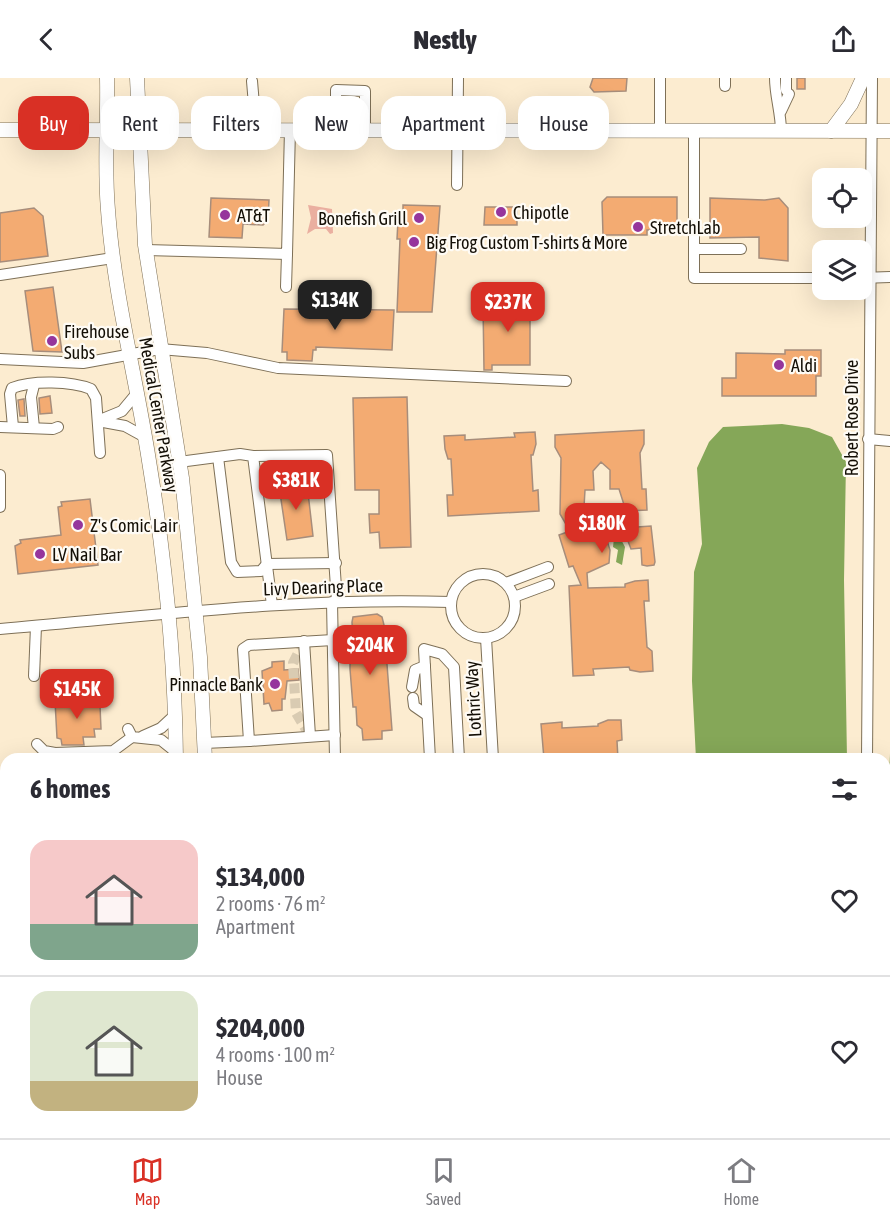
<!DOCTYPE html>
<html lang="en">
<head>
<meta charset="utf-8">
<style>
	body { margin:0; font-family:"Asap Condensed",sans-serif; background:#f2f2f3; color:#2b2b33; height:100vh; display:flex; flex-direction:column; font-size:22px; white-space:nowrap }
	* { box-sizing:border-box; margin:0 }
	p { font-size:20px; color:#7c7c81 }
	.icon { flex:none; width:33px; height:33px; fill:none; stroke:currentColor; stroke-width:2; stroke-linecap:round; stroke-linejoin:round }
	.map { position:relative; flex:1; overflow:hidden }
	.details { position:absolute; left:0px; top:675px; width:891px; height:386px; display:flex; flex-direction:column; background:#fff; border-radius:18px 18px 0 0; box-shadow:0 6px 24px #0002 }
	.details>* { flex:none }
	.top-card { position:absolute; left:18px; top:18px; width:855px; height:54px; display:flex; gap:12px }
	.fabs { position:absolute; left:812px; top:90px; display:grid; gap:12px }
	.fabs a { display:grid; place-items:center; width:60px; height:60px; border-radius:12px; background:#fff; box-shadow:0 6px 24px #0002; font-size:30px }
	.price { position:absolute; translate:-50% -51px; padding:0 14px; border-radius:12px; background:#d93025; color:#fff; font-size:20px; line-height:39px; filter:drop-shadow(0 2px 3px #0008) }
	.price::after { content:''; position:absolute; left:50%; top:36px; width:18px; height:14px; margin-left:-9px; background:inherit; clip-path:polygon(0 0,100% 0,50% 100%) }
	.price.on { background:#222; color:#fff }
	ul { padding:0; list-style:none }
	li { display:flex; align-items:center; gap:18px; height:150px; padding:0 30px }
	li+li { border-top:2px solid #e1e1e2 }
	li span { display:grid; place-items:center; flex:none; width:168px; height:120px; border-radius:18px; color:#555 }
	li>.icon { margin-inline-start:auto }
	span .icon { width:72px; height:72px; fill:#fffc; stroke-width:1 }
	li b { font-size:26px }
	h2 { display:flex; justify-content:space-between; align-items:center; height:72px; padding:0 30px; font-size:26px }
	.tag { padding:0 21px; border-radius:18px; background:#fff; box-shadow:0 6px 24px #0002; font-size:21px; line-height:54px }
	.tag.on { background:#d93025; color:#fff }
	header { display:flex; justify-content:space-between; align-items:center; height:78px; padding:0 30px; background:#fff; font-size:27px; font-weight:800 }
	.tab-bar { display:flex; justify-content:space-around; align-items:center; height:84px; border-top:2px solid #e1e1e2; background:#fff; font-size:16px; color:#7c7c81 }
	.tab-bar a { display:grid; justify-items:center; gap:3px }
	.tab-bar .on { color:#d93025 }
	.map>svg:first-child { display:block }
	.green { fill:#eaafa0 }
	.water { fill:#85a758 }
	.building { fill:#f3ab72; stroke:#a78d7b; stroke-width:1.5 }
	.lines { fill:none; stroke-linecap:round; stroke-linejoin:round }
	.minor-tunnel { stroke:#d9cbb2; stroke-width:10; stroke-dasharray:10 5; stroke-linecap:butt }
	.minor-casing { stroke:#7e7057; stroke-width:12 }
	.major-casing { stroke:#7e7057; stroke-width:15 }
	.minor { stroke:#fff; stroke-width:10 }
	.major { stroke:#fff; stroke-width:14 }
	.poi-dot { fill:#96359c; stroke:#fefbf5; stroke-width:2 }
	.labels { text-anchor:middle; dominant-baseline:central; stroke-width:4.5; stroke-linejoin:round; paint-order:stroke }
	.poi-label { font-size:18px; fill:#130e05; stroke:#fefbf5; text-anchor:start }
	.street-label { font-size:18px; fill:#130e05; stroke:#fefbf5 }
</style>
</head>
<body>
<header><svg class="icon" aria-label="back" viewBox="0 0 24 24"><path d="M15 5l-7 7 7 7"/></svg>Nestly<svg class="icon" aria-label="share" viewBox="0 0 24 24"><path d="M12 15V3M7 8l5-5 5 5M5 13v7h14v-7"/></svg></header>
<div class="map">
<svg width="890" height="1060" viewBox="0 0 890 1060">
	<rect width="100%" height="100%" fill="#fcecd0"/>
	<!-- green -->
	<path class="green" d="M308,127L332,131L333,155L330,156L326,151H315L307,156L311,140Z"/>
	<!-- water -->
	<g class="water">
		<path d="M782,346L809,350L832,359L846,384L844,502L847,681H696L692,603L694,494L702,466L697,390L709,364L723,349Z"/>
		<path d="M617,447L621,451L617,454L625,469L622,487L616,484L618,472L613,469L614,460L610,456Z"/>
		<path d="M890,676V793L885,794V789Z"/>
	</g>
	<!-- building -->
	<g class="building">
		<path d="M593,0H627L626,13L594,14L590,9Z"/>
		<rect x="797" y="0" width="8" height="11"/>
		<path d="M607,119H677V152H647V157H603L602,124Z"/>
		<path d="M211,120L269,122L268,142L263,147L243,146L242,160L209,159Z"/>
		<path d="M710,120L765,122L779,120L788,130V183L759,180V159L710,160Z"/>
		<path d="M403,127L440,128L432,234H397L400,161H397L398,142H403Z"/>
		<path d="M485,129H517V147H484Z"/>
		<path d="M34,130L43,138L48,178L0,184V135Z"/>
		<path d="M53,209L62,274L33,273L25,213Z"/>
		<path d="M491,222H532L536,228V241H530V287H492V292H484L483,227H491Z"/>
		<path d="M284,231L394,232L392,272L316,269V272H313L312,283L287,282V274H282Z"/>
		<path d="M785,272H821V298H816V318H722V300H736V275L785,276Z"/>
		<path d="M50,318L52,335L40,336L39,320Z"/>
		<path d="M407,319L411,469L380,470L379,454L370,455L369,436H379V412H355L353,320Z"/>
		<path d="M24,321L25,338H20L18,322Z"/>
		<path d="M644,352V366L640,375L642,411H646L647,432L626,433L619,411H610V392L601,384L593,393L594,412H585L584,429H580L587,448L601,443L610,472L609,485L587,495L588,510L625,509V506L635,503L648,502L649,523H644L647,569L652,573L653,593L640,594L630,592L629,589L593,591L594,597L573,598L569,508L581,507L573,488L569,489L559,457L570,453L560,436L561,380L555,369V357Z"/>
		<path d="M535,354L536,366L533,377H531L533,413L538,412L539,433L448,438L447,417H453L451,381H448L445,371L444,358L465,357V362L515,359L514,355Z"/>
		<path d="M307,406L313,458L287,462L279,408Z"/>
		<path d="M90,421L98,487L18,496L15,468L21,465L20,462L61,457L58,429L62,428L61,424Z"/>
		<path d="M651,448L655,484L654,487L647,488L642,487L641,470L631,471L623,450Z"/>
		<path d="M377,536L382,539L384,547L392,652L382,653V661L363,662L362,651L357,647L356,629H353L350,591V562H353L352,544L353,539Z"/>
		<path d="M284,583V592L298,591L299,602L287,603L285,621H282V632L272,633L269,625L264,626L262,593L272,589V584Z"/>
		<path d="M93,620L94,628H100L101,651H94L95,659H83L84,667H62L61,661L57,660L55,623Z"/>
		<path d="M608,642H621L622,662L617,663L618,681H544L541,646L562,644V650L598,648V646Z"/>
	</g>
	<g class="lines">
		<!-- minor-tunnel -->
		<g class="minor-tunnel">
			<path d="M304,563L293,585L296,635L310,658"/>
			<path d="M4,857V838"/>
		</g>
		<!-- minor casing -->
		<g class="minor-casing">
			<g id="minor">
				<path d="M660,0V53"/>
				<path d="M725,0V8"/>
				<path d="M775,0C775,18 781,35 781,53"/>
				<path d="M252,3L256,51"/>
				<path d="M786,12V0"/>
				<path d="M781,33L789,16"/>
				<path d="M336,51V12L365,13V51"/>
				<path d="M694,53V200H822"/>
				<path d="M457,107L458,0"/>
				<path d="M694,171H741"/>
				<path d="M146,172L287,176L290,51"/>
				<path d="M0,197L113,180"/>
				<path d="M861,200L890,199"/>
				<path d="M286,209L287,176"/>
				<path d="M0,281L83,285L160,271L207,275L278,290L566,303"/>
				<path d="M100,342L122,333L137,315"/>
				<path d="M98,343L125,348L145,359"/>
				<path d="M0,349L53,351L58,349"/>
				<path d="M13,349L10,316L12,310C33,302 71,303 91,311L96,320L100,375"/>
				<path d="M34,350L31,319L34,307"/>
				<path d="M868,361L890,363"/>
				<path d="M253,378L327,377L337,524"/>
				<path d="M218,379L231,484L237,494L261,493L267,486L336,485"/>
				<path d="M179,384L240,376L253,378L272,527"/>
				<path d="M0,397V429"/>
				<circle cx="483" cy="528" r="32"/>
				<path d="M506,505L548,489"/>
				<path d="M514,519L549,506"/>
				<path d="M332,524L335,681"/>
				<path d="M0,551C150,538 300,519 451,524"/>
				<path d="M486,560L493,681"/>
				<path d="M304,563L310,658"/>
				<path d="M34,598L36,548"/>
				<path d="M412,609L415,592L425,588"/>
				<path d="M413,620L414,628L427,637"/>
				<path d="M128,651L132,659L161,662L176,674"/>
				<path d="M143,658L161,650L175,637"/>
				<path d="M249,663L335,657"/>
				<path d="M204,665L249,663L243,571L249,567L333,562"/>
				<path d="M37,666L44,673L55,675L113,673L132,659"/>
				<path d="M430,681L424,571L442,576L454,589L459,681"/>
				<path d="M867,681L872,0"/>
				<path d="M0,726H6"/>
				<path d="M0,755H6"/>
				<path d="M4,838L6,833"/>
				<path d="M4,857L6,864"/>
				<path d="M0,913L6,914L0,955"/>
				<path d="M0,1002L6,1000"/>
				<path d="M684,1054L685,1060"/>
				<path d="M348,1060V1054"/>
				<path d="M367,1060L368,1054"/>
			</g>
		</g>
		<!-- major casing -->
		<g class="major-casing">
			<g id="major">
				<path d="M107,0C108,44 104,88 108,132C114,216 136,299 149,383C165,481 175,581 176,681"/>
				<path d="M137,0L145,167L182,400L200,579L205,681"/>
				<path d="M0,52L890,53"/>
				<path d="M831,53L851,26L863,0"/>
				<path d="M171,1060L172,1054"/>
				<path d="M201,1060V1054"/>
			</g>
		</g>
		<!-- minor -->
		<use href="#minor" class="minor"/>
		<!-- major -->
		<use href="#major" class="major"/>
	</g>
	<!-- markers -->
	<g class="poi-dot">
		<circle cx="501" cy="134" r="6"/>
		<circle cx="225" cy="137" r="6"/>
		<circle cx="419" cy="140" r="6"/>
		<circle cx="638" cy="149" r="6"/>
		<circle cx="414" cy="164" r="6"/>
		<circle cx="52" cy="263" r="6"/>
		<circle cx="779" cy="287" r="6"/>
		<circle cx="78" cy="447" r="6"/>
		<circle cx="40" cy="476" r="6"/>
		<circle cx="275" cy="606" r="6"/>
	</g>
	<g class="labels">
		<!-- poi labels -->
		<g class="poi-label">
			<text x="513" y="134">Chipotle</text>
			<text x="237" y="137">AT&amp;T</text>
			<text x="407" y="140" text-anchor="end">Bonefish Grill</text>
			<text x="650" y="149">StretchLab</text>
			<text x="426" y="164">Big Frog Custom T-shirts &amp; More</text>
			<text x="64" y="253">Firehouse<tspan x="64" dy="21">Subs</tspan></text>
			<text x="791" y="287">Aldi</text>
			<text x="90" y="447">Z's Comic Lair</text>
			<text x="52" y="476">LV Nail Bar</text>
			<text x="263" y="606" text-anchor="end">Pinnacle Bank</text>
		</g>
		<!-- street labels -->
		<g class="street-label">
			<text transform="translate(159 337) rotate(80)">Medical Center Parkway</text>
			<text transform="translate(851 340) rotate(-90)">Robert Rose Drive</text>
			<text transform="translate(323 509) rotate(-2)">Livy Dearing Place</text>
			<text transform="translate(473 621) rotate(-93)">Lothric Way</text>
		</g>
	</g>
</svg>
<div class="fabs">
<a><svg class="icon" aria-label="locate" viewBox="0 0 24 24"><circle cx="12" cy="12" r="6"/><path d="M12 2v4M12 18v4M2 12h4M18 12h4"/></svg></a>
<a><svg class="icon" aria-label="layers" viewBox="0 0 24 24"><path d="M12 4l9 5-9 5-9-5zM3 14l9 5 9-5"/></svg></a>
</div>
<b class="price on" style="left:335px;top:253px">$134K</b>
<b class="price" style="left:508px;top:255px">$237K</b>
<b class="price" style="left:296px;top:433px">$381K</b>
<b class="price" style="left:602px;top:476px">$180K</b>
<b class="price" style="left:370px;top:598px">$204K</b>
<b class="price" style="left:77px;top:642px">$145K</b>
<div class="top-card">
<a class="tag on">Buy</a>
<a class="tag">Rent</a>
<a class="tag">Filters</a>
<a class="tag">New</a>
<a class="tag">Apartment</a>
<a class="tag">House</a>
</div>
<section class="details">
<h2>6 homes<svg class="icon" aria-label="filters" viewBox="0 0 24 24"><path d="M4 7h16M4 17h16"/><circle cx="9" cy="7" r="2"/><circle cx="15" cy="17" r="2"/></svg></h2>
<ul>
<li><span style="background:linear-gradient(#f6c9c9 70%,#7fa58c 0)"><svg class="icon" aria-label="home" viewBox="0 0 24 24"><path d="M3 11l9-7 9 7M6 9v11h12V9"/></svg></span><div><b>$134,000</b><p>2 rooms · 76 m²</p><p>Apartment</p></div><svg class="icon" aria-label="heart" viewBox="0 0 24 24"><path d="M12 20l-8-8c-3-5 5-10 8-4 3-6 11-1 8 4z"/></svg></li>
<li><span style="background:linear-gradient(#dfe7d0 75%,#c2b280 0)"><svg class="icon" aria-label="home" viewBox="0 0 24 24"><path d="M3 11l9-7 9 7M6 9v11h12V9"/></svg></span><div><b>$204,000</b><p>4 rooms · 100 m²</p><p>House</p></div><svg class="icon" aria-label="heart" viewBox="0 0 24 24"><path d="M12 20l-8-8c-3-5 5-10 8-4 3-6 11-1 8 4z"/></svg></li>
</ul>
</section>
</div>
<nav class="tab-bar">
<a class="on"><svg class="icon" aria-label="map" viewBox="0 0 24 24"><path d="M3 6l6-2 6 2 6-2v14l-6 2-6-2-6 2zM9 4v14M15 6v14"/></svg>Map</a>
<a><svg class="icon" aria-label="saved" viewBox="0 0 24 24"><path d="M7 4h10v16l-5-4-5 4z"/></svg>Saved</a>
<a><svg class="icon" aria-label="home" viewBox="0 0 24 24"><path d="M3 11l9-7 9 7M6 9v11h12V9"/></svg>Home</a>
</nav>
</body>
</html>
